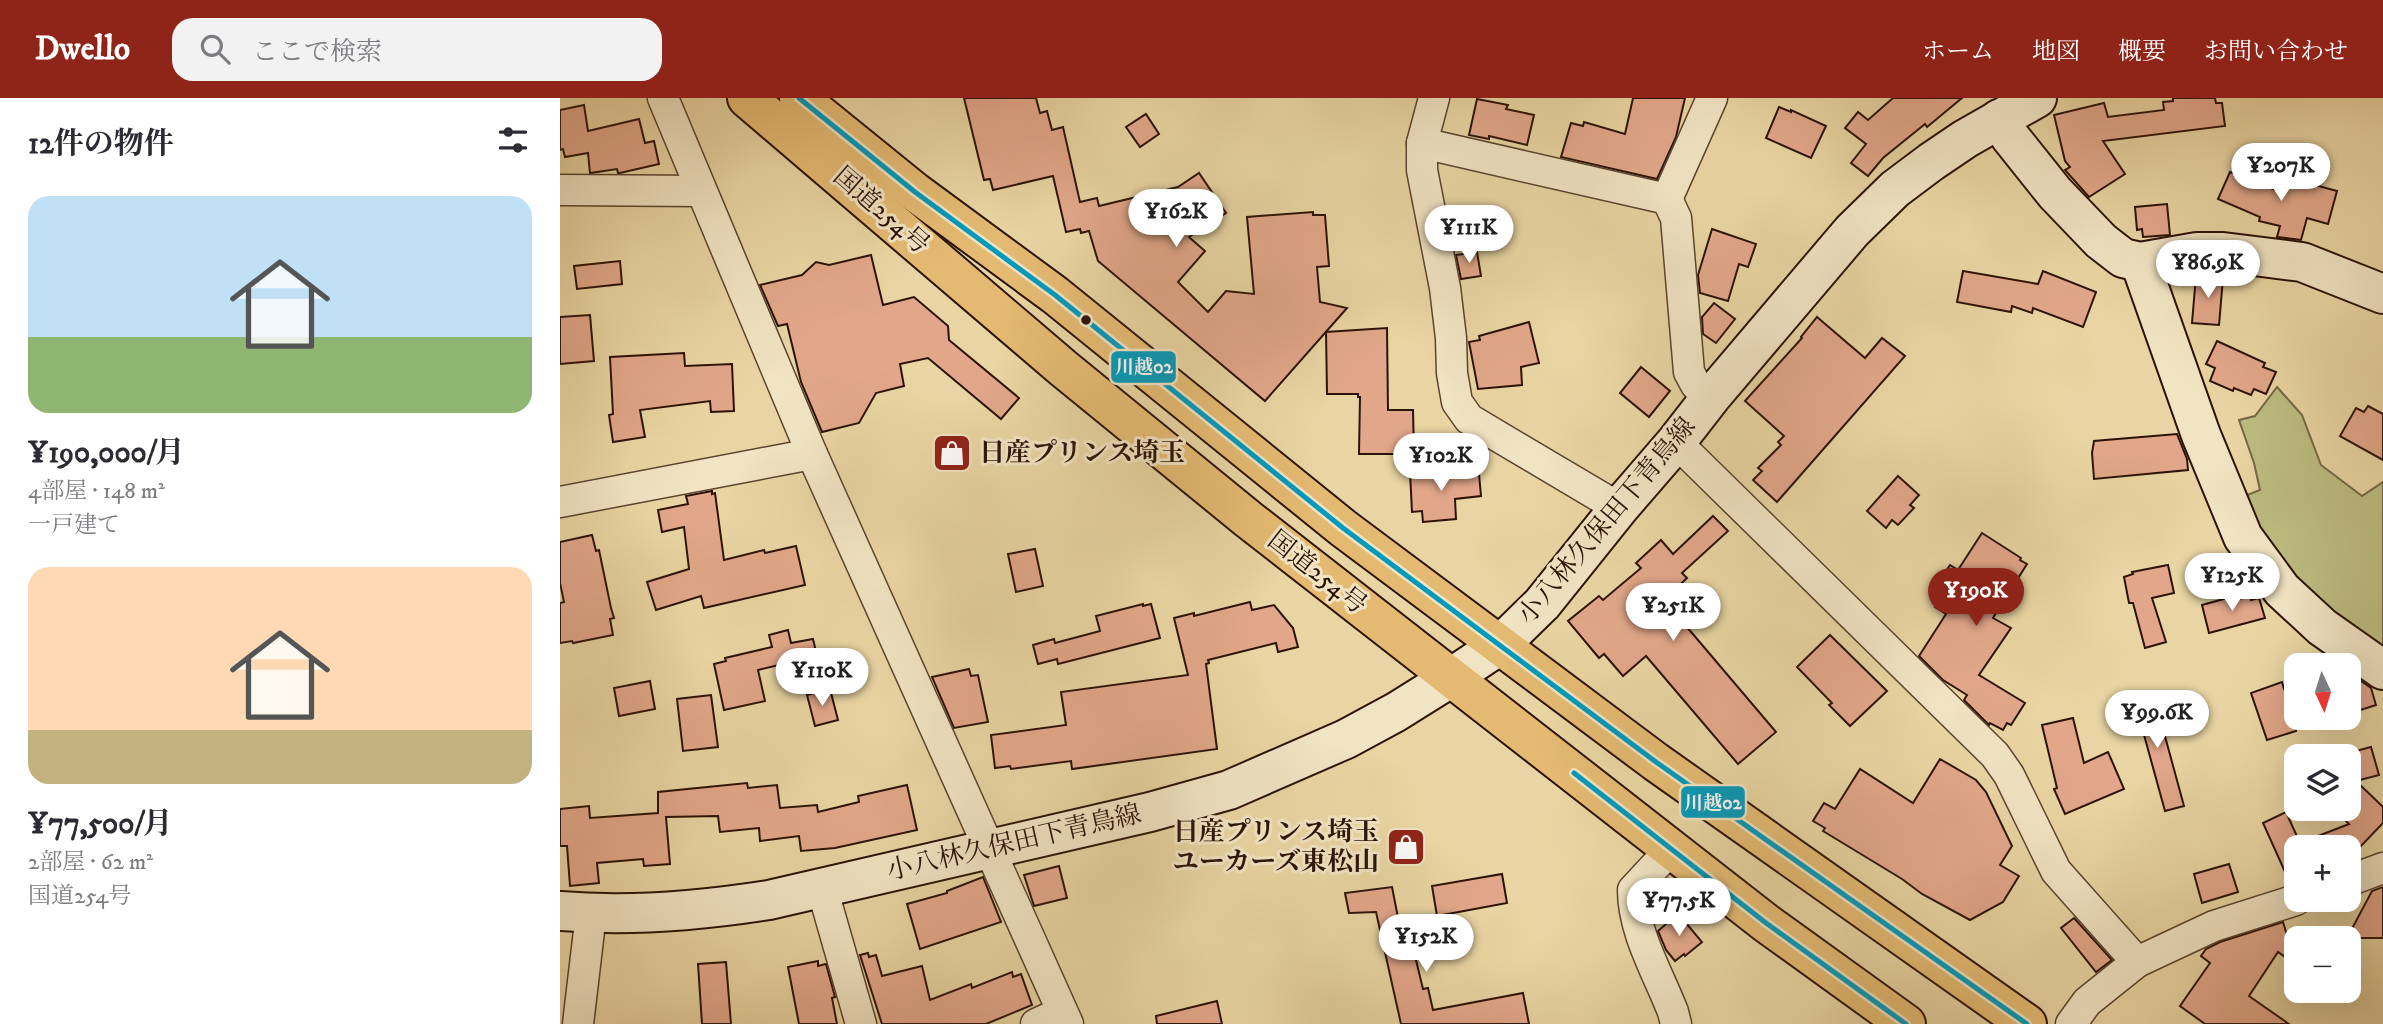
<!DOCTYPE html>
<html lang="ja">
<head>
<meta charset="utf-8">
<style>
	body { margin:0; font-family:"IM FELL DW Pica","Noto Serif JP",serif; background:#f2f2f3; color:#2b2b33; height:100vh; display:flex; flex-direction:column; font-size:26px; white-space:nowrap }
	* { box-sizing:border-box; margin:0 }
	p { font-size:23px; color:#7c7c81 }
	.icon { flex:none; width:38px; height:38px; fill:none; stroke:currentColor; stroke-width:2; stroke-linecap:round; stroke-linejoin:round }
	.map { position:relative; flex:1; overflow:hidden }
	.panel { display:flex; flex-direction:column; background:#fff; width:560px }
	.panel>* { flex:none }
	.needle { width:46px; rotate:176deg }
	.fabs { position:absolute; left:1724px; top:555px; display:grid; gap:14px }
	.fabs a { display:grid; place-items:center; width:77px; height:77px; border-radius:14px; background:#fff; box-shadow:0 7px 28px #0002; font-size:35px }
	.price { position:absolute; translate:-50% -60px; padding:0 16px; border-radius:24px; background:#fff; color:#222; font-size:23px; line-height:46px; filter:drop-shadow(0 2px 4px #0008) }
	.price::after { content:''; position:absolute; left:50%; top:42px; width:21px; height:16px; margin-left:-10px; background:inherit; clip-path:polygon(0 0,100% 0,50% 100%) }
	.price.on { background:#8f2418; color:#fff }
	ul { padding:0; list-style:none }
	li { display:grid; align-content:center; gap:14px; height:371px; padding:0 28px }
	li span { display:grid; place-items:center; height:217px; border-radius:21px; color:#555 }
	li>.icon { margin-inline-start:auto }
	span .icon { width:126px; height:126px; fill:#fffc; stroke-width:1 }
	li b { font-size:30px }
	h2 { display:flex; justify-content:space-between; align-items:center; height:84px; padding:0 28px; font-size:30px }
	header { display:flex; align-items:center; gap:42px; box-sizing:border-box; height:98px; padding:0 35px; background:#8f2418; color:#fff }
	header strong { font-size:33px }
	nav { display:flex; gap:38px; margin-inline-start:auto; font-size:24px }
	.search { width:490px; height:63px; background:#f2f2f3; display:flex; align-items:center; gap:18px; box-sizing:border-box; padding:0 24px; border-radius:21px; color:#7c7c81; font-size:26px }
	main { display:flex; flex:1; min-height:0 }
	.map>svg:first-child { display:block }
	.green { fill:#bcbc81; stroke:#746844; stroke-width:2 }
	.building { fill:#e2a78a; stroke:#2c1308; stroke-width:2 }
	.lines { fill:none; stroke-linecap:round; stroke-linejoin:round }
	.street-casing { stroke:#5b442f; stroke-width:33 }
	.secondary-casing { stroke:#2c1308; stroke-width:42 }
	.highway-casing { stroke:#2c1308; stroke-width:42 }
	.street { stroke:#f1e4c3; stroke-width:30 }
	.secondary { stroke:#f1e4c3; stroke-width:38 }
	.highway { stroke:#e4ba72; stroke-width:38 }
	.bus-1-casing { stroke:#f1e4c3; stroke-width:10 }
	.bus-1 { stroke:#049aba; stroke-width:5 }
	.bus-dot { fill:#2c1308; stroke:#f1e4c3; stroke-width:2.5 }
	.labels { text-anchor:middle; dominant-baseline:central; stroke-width:6; stroke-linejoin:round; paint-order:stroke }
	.street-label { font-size:26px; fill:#2c1308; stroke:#f1e4c3 }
	.poi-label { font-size:26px; font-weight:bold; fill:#2c1308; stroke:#f1e4c3; text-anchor:start }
	.line-badge { stroke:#f1e4c3; stroke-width:2.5 }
	.badge-label { font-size:19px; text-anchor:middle; font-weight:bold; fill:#fff }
</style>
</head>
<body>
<header>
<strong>Dwello</strong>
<div class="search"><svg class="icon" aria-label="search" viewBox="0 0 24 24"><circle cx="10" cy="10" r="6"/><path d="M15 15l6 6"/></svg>ここで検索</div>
<nav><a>ホーム</a><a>地図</a><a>概要</a><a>お問い合わせ</a></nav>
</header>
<main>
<section class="panel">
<h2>12件の物件<svg class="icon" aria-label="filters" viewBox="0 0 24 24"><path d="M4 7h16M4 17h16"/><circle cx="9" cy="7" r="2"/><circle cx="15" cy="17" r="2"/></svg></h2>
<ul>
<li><span style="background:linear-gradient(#bfe0f5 65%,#8fb573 0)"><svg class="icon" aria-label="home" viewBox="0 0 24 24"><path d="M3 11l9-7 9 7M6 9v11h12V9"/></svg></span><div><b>¥190,000/月</b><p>4部屋 · 148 m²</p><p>一戸建て</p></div></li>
<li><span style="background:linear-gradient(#ffd9b3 75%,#c2b280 0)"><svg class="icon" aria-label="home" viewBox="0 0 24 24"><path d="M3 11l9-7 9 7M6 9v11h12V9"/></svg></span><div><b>¥77,500/月</b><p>2部屋 · 62 m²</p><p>国道254号</p></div></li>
</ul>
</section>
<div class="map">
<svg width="1823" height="926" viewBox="0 0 1823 926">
	<rect width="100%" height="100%" fill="#e9d5a3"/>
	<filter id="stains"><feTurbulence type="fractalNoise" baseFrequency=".00286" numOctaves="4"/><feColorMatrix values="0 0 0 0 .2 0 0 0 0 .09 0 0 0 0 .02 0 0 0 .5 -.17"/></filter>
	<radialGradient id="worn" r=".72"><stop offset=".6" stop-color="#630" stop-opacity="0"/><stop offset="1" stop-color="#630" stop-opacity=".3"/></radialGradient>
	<!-- green -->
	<path class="green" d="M1717,289L1742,317L1761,367L1802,398L1823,384V552L1756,508L1687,415L1685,398L1700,392L1694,365L1679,322L1695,318Z"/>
	<!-- building -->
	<g class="building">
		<path d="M404,0H476L480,15L487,13L492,32L503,29L520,104L537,100L539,108L618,89L639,75L666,115L629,139L645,153L618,184L648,214L666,193L694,196L687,119L753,114V117H765L769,168L757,169L760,204L787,210L705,303L538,163L529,133L521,135L520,131L506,134L493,78L433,92L430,81L424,82Z"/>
		<path d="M1073,0H1125L1116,39L1097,81L1001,59L1011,25L1023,28L1024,24L1065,36Z"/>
		<path d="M1333,0H1402L1367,29L1365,26L1323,60L1308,78L1291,65L1306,46L1285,30L1298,14L1308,22Z"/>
		<path d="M1613,0H1655L1656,5H1662L1665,28L1543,43L1565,76L1529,99L1505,72L1510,69L1505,63L1494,17L1544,5L1548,19L1604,12L1603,4L1613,3Z"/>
		<path d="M917,1L948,7L946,11L974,17L967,47L929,38V41L909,37Z"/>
		<path d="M24,7L28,33L79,21L85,45L94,43L99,66L60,75H58L57,71L30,75L28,55L5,59L3,51L0,52V12Z"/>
		<path d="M1219,9L1231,14V12L1266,28L1251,60L1206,40Z"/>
		<path d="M586,16L599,36L580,49L566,29Z"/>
		<path d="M1670,74L1720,94L1721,89L1726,90L1729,80L1777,93L1768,126L1747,120L1741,142L1717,139L1720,128L1699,123L1700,119L1658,101Z"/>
		<path d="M1607,106L1610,137L1583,139L1582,131L1577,132L1575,109Z"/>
		<path d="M1152,131L1196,146L1188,169L1179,166L1168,203L1140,195L1138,177Z"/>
		<path d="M917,154L921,178L901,181L896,157Z"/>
		<path d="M311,157L323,207L354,199L388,228L389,242L459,300L441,321L368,260L340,266L344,288L316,295L299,325L262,334L241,284L227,226L218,228L200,187L242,177L256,164L269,167Z"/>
		<path d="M60,163L62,186L17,191L14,168Z"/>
		<path d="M1403,173L1478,186L1483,173L1536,194L1523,229L1473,210L1472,215L1452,208L1451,214L1397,204Z"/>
		<path d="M1636,178L1663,180L1659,227L1632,225Z"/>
		<path d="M1154,205L1175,221L1156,245L1143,236L1142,219Z"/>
		<path d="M30,217L34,263L0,266V219Z"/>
		<path d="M1257,219L1305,260L1322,240L1345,258L1217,404L1193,382L1202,373L1198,370L1221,347L1218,344L1224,338L1185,303L1242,240L1241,239Z"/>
		<path d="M969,224L979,265L961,269L962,287L918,291L909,244L920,242L919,238Z"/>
		<path d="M827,230L828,312H853L854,356H799L800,299H798V296H767L766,234Z"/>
		<path d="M1657,243L1705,265L1703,269L1716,274L1706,296L1694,291L1691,297L1674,290L1673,293L1650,283L1655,270L1646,266Z"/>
		<path d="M124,255L125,268L172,266L174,313L151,314L150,303L80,312L85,339L53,344L49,317L53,316L50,259Z"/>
		<path d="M1081,269L1110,293L1089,319L1060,295Z"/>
		<path d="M1808,308L1823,316V362L1780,338L1796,310L1804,314Z"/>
		<path d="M1617,336L1627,361L1628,372L1534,381L1532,355L1534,343Z"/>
		<path d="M893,371V378L919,376L921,398L895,401L896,421L863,424L862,413L852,414L850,374Z"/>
		<path d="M1338,378L1359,397L1350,407L1354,410L1338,427L1332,422L1326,430L1307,413Z"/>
		<path d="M152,393V396L155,395L164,462L204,452L205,455L236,448L245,487L144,510L141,498L96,512L87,484L129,471L124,429L102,434L98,412L128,406L126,398Z"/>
		<path d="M1153,418L1168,433L1122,475L1127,480L1104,502L1216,634L1178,666L1086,558L1063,578L1044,556L1039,560L1008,523L1039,498L1043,502L1081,470L1076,465L1101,442L1113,456Z"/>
		<path d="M1422,435L1461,460L1460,462L1467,466L1433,520L1451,530L1419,577L1465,605L1451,627L1447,625L1443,632L1430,625L1429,627L1404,602L1407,597L1383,582L1359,558L1386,516L1375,509L1386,492L1377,487L1390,467L1398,472Z"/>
		<path d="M32,437L36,453L39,452L51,510L54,520L50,521L53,537L13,545L12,543L0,545V505L4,504L0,485V444Z"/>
		<path d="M475,451L483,488L456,494L448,456Z"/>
		<path d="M1608,467L1614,495L1592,500L1606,544L1585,550L1573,505H1569L1564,479L1573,476L1572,474Z"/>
		<path d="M1678,497L1679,501L1690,498L1691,502L1699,500L1705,520L1649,535L1642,507Z"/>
		<path d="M690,504L692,512L714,507L733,530L738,549L718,554L716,545L648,562L649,565L646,566L657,651L512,671L511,663L451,671L450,668L435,670L431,637L506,627L501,594L628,577L614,520L634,515V518Z"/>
		<path d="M583,506V508L591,506L600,540L498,566L497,561L478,566L473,547L494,541L495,545L540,533L536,518Z"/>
		<path d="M228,532L231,545L253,541L257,558L198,572L205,603L164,612L154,566L166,563L165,560L212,549L209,537Z"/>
		<path d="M1270,537L1327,593L1290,628L1269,607L1272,605L1237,569Z"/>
		<path d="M409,571L411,578L418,577L428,624L394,630L372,579Z"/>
		<path d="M1791,576L1811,590L1816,607L1788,616V577Z"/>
		<path d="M90,583L95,611L59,618L54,590Z"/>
		<path d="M1722,584L1724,591L1736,587V633L1707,642L1691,595Z"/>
		<path d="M270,591L278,622L255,628L247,597Z"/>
		<path d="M151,597L158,649L123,653L117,601Z"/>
		<path d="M1594,598L1624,708L1605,713L1581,626L1571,628L1565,606Z"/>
		<path d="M1513,620L1524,665L1548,654L1564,691L1505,716L1494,691L1497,690L1482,627Z"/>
		<path d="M1811,649L1819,677L1796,683L1823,709V725L1800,749H1736V785H1730L1703,725L1726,714L1740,745L1789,726L1773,710H1788V655Z"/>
		<path d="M1380,661L1416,682L1426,694L1452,748L1440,767L1459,778L1443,804L1410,822L1362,796L1342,781L1263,733L1265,730L1253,723L1264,705L1275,711L1300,671L1353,705Z"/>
		<path d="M187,685L188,690L217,687L220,710L257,707L258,714L299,704L298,698L347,687L357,732L275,750L241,753L239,738L200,743L199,730L160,734L158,718L106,719L110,766L84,768L83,761L37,765L39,785L10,788L7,748H0V711L29,708L30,720L98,715V694Z"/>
		<path d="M1669,766L1678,794L1642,805L1634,776Z"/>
		<path d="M499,768L507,800L474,808L464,777Z"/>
		<path d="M942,776L947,805L877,818L872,788Z"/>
		<path d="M423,779L441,824L360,851L347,806L387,795V793Z"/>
		<path d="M832,789L841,835L849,833L863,891L868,890L873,912L963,895L969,926H841L816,814L789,815L785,795Z"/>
		<path d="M1823,789V840H1787L1812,793Z"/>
		<path d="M1114,819L1118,822L1121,819L1142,844L1125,858L1124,856L1115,863L1106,852L1098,833Z"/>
		<path d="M1514,820L1552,862L1536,874L1501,830Z"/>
		<path d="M1723,824L1736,867L1718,854L1689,898L1729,926H1645L1620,908L1650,865L1641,858L1646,851L1660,844Z"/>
		<path d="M308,855L309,859L316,857L322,878L362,868L370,902L411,886L412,890L452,874L453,879L461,876L472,907L426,926H322L300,857Z"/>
		<path d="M258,863V868L266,866L275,899L272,900L277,926H239L228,869Z"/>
		<path d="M166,864L171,926H142L138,866Z"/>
		<path d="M657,903L662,926H597L596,918Z"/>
	</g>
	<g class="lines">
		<!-- street casing -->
		<g class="street-casing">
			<g id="street">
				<path d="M103,0L252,356L508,926"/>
				<path d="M874,0L862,45V72L885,190L891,240L892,275L897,304L909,321L1059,410"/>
				<path d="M862,45L1107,101L1116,120L1129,274L1136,287L1151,299"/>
				<path d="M0,92L141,93"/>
				<path d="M1107,101L1152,0"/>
				<path d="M1116,344L1435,657L1449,677L1496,773L1577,864L1527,904L1511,926"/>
				<path d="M0,404L252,356"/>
				<path d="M1111,751L1073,792C1073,834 1098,875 1113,914L1116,926"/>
				<path d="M1788,783L1823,770"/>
				<path d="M262,790L301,926"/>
				<path d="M1577,864L1654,828L1736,802"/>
				<path d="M18,926L31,816"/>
				<path d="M476,926L502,914"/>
			</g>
		</g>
		<!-- secondary casing -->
		<g class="secondary-casing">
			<g id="secondary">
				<path d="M1439,21L1451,40L1495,95L1541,143L1563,160L1580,164L1637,154H1663L1742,164L1823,196"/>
				<path d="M1580,164L1641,337L1683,439L1722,492L1762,529L1823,572"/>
				<path d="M0,813C71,819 139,813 209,802L590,714L669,692L786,641L836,614L892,579L940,547L982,506L1059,410L1116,344L1151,299L1292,133L1335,91L1371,64L1405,41L1477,0"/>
			</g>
		</g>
		<!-- highway casing -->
		<g class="highway-casing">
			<g id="highway">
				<path d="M187,0L503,270L688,421L1206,825L1346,926"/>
				<path d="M239,0L355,94L495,197L783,430L1096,664L1467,926"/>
			</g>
		</g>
		<!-- street -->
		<use href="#street" class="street"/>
		<!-- secondary -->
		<use href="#secondary" class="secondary"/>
		<!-- highway -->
		<use href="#highway" class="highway"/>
		<!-- bus-1 casing -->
		<g class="bus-1-casing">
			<g id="bus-1">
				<path d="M239,0L355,94L495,197L783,430L1096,664L1467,926"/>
				<path d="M1014,675L1206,825L1346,926"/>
			</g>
		</g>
		<!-- bus-1 -->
		<use href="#bus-1" class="bus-1"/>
	</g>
	<!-- icons -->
	<defs>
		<g id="shop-square" transform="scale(2.0125)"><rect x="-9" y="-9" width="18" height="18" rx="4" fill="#8f2418" stroke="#f1e4c3"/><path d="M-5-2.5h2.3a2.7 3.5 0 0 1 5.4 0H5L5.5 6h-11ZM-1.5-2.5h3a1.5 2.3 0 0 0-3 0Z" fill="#fff"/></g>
	</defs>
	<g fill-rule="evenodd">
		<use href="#shop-square" x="392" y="355"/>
		<use href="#shop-square" x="846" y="749"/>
	</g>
	<!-- markers -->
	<circle class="bus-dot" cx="526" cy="222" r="6"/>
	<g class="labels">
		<!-- street labels -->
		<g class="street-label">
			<text transform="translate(321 113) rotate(41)">国道254号</text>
			<text transform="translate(1047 423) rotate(-50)">小八林久保田下青鳥線</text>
			<text transform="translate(757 475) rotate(38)">国道254号</text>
			<text transform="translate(454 745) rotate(-13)">小八林久保田下青鳥線</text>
		</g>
		<!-- poi labels -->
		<g class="poi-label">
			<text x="419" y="355">日産プリンス埼玉</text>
			<text x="819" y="734" text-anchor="end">日産プリンス埼玉<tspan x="819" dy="30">ユーカーズ東松山</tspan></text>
		</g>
	</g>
	<g class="line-badge">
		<rect x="550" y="252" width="67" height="34" rx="7" fill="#049aba"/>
		<rect x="1120" y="687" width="66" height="34" rx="7" fill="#049aba"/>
	</g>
	<g class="badge-label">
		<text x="584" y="275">川越02</text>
		<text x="1153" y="711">川越02</text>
	</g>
	<rect width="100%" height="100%" filter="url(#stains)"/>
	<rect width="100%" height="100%" fill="url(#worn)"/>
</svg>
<div class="fabs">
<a><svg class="needle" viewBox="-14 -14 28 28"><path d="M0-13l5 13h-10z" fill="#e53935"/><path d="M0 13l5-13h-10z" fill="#7c7c81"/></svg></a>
<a><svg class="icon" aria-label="layers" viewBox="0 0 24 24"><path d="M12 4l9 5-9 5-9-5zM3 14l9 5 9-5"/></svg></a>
<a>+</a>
<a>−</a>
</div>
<b class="price" style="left:1721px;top:105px">¥207K</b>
<b class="price" style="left:616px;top:151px">¥162K</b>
<b class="price" style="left:909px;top:167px">¥111K</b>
<b class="price" style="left:1648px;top:202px">¥86.9K</b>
<b class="price" style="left:881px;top:395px">¥102K</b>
<b class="price" style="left:1672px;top:515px">¥125K</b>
<b class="price on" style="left:1416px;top:530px">¥190K</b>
<b class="price" style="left:1113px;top:545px">¥251K</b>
<b class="price" style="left:262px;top:610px">¥110K</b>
<b class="price" style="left:1597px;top:652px">¥99.6K</b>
<b class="price" style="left:1119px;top:840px">¥77.5K</b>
<b class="price" style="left:866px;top:876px">¥152K</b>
</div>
</main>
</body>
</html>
